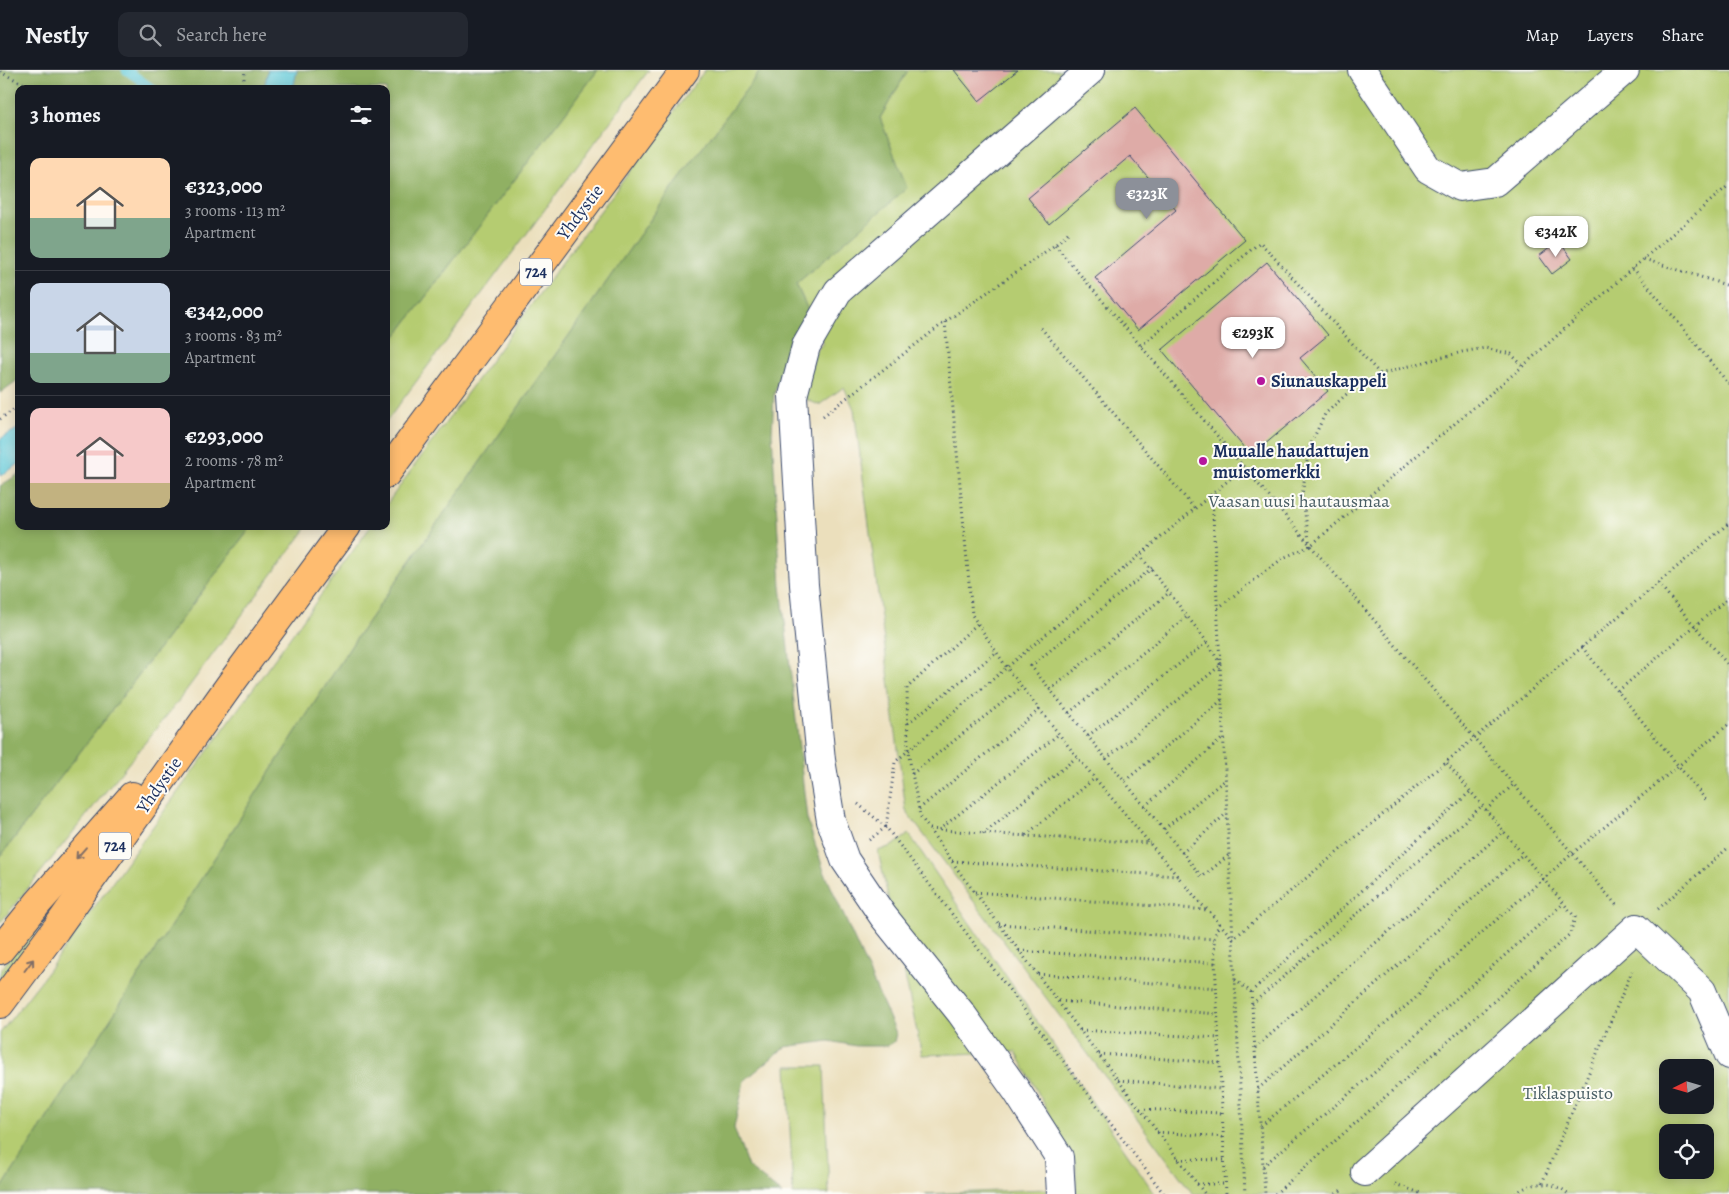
<!DOCTYPE html>
<html lang="en">
<head>
<meta charset="utf-8">
<style>
	body { margin:0; font-family:Alegreya,serif; background:#242831; color:#f1f3f6; height:100vh; display:flex; flex-direction:column; font-size:19px; white-space:nowrap }
	* { box-sizing:border-box; margin:0 }
	p { font-size:16px; color:#9ea1a6 }
	.icon { flex:none; width:28px; height:28px; fill:none; stroke:currentColor; stroke-width:2; stroke-linecap:round; stroke-linejoin:round }
	.map { position:relative; flex:1; overflow:hidden }
	.details { position:absolute; left:15px; top:15px; width:375px; height:445px; display:flex; flex-direction:column; background:#171b24; border-radius:10px; box-shadow:0 2px 12px #0003 }
	.details>* { flex:none }
	.needle { width:32px; rotate:265deg }
	.buttons { position:absolute; left:1659px; top:989px; display:grid; gap:10px }
	.buttons a { display:grid; place-items:center; width:55px; height:55px; border-radius:10px; background:#171b24; box-shadow:0 2px 12px #0003; font-size:25px }
	.price { position:absolute; translate:-50% -42px; padding:0 11px; border-radius:10px; background:#fff; color:#222; font-size:16px; line-height:32px; filter:drop-shadow(0 1px 2px #0008) }
	.price::after { content:''; position:absolute; left:50%; top:30px; width:15px; height:11px; margin-left:-8px; background:inherit; clip-path:polygon(0 0,100% 0,50% 100%) }
	.price.active { background:#8c9099; color:#fff }
	ul { padding:0; list-style:none }
	li { display:flex; align-items:center; gap:15px; height:125px; padding:0 15px }
	li+li { border-top:1px solid #363941 }
	li span { display:grid; place-items:center; flex:none; width:140px; height:100px; border-radius:10px; color:#555 }
	li>.icon { margin-inline-start:auto }
	span .icon { width:60px; height:60px; fill:#fffc; stroke-width:1 }
	li b { font-size:21px }
	h2 { display:flex; justify-content:space-between; align-items:center; height:60px; padding:0 15px; font-size:21px }
	header { display:flex; align-items:center; gap:30px; box-sizing:border-box; height:70px; padding:0 25px; background:#171b24; border-bottom:1px solid #363941 }
	header strong { font-size:24px }
	nav { display:flex; gap:28px; margin-inline-start:auto; font-size:18px }
	.search { width:350px; height:45px; background:#242831; display:flex; align-items:center; gap:12px; box-sizing:border-box; padding:0 18px; border-radius:10px; color:#9ea1a6; font-size:19px }
	.map>svg:first-child { display:block }
	.green { fill:#b5cc71; stroke:#687e68; fill-rule:evenodd }
	.forest { fill:#90b063; stroke:#567060 }
	.water { fill:#5dc8d7; stroke:#3c7c9a }
	.lines { fill:none; stroke-linecap:round; stroke-linejoin:round }
	.stream { stroke:#5dc8d7; stroke-width:9 }
	.building { fill:#deaba7 }
	.minor-casing { stroke:#3a496c; stroke-width:30 }
	.major-casing { stroke:#3a496c; stroke-width:30 }
	.path { stroke:#3a496c; stroke-width:3; stroke-dasharray:1 4; stroke-linecap:butt }
	.minor { stroke:#fff; stroke-width:28 }
	.major { stroke:#febc70; stroke-width:28 }
	.oneway { stroke:#816e66 }
	.poi-dot { fill:#b5179e; stroke:#fdfcf7; stroke-width:2 }
	.labels { text-anchor:middle; dominant-baseline:central; stroke-width:4; stroke-linejoin:round; paint-order:stroke }
	.shield { fill:#fdfcf7; stroke:#5f6c8c; stroke-width:1 }
	.shield-label { font-size:16px; font-weight:bold; fill:#1b2f5e }
	.street-label { font-size:18px; fill:#1b2f5e; stroke:#fdfcf7 }
	.poi-label { font-size:18px; font-weight:bold; fill:#1b2f5e; stroke:#fdfcf7; text-anchor:start }
	.park-label { font-size:18px; fill:#495e64; stroke:#fdfcf7 }
</style>
</head>
<body>
<header>
<strong>Nestly</strong>
<div class="search"><svg class="icon" aria-label="search" viewBox="0 0 24 24"><circle cx="10" cy="10" r="6"/><path d="M15 15l6 6"/></svg>Search here</div>
<nav><a>Map</a><a>Layers</a><a>Share</a></nav>
</header>
<div class="map">
<svg width="1729" height="1124" viewBox="0 0 1729 1124">
	<rect width="100%" height="100%" fill="#fdfcf7"/>
	<filter id="ink" filterUnits="userSpaceOnUse"><feTurbulence type="fractalNoise" baseFrequency=".02" numOctaves="2"/><feDisplacementMap in="SourceGraphic" scale="10" xChannelSelector="R" yChannelSelector="G"/><feConvolveMatrix kernelMatrix="1 2 1 2 8 2 1 2 1" color-interpolation-filters="sRGB"/></filter>
	<filter id="wash" filterUnits="userSpaceOnUse"><feTurbulence type="fractalNoise" baseFrequency=".0096" numOctaves="4" result="noise"/><feDisplacementMap in="SourceGraphic" scale="20" xChannelSelector="R" yChannelSelector="G"/><feGaussianBlur stdDeviation="1.12" result="paint"/><feColorMatrix in="noise" values="0 0 0 0 0 0 0 0 0 0 0 0 0 0 0 0 0 1.4 0 .05"/><feComposite in="paint" operator="in"/></filter>
	<g filter="url(#wash)">
		<rect width="100%" height="100%" fill="#ebdfbc"/>
		<!-- green -->
		<g class="green">
			<path d="M598,0H649L386,352V279Z"/>
			<path d="M705,0H761L676,113L355,570L0,1121V963L40,912L371,456H386V435L561,194Z"/>
			<path d="M908,0H1729V1124H1193L906,741L854,339L844,317L819,335L803,328L816,281L823,273L796,214L906,118L880,48ZM1668,998H1705V1035H1668ZM1668,1062H1705V1100H1668Z"/>
			<path d="M252,456H308L176,634L0,853V787Z"/>
			<path d="M909,764L1155,1124H1076V1093L1016,982L922,985L878,781L894,775Z"/>
			<path d="M103,767L0,918V902L25,865Z"/>
			<path d="M787,996H824L829,1124H793Z"/>
			<path d="M1047,1119V1124H925Z"/>
		</g>
		<!-- forest -->
		<g class="forest">
			<path d="M0,0H268L264,19H19V309L0,323Z"/>
			<path d="M297,0H598L386,279V19H293Z"/>
			<path d="M761,0H908L880,48L907,118L796,214L808,240L790,270L774,325L772,363L781,516L807,749L824,801L896,963L894,972L887,976H856L829,971L785,977L744,1011L734,1058L748,1097L782,1124H0V1121L355,570L676,113Z"/>
			<path d="M19,404V456H252L0,787V416Z"/>
		</g>
		<!-- water -->
		<g class="water">
			<path d="M268,0H297L293,19H264Z"/>
			<path d="M19,358V394L0,406V369Z"/>
		</g>
		<g class="lines">
			<!-- stream -->
			<path class="stream" d="M126,0L153,19"/>
		</g>
		<g id="blocks">
			<!-- building -->
			<g class="building">
				<path d="M954,0H1018L979,31Z"/>
				<path d="M1135,38L1245,170L1138,260L1095,208L1176,140L1130,86L1049,154L1028,128Z"/>
				<path d="M1559,171L1572,189L1552,204L1539,186Z"/>
				<path d="M1267,192L1328,265L1300,288L1328,321L1251,386L1162,280Z"/>
			</g>
		</g>
	</g>
	<g filter="url(#ink)">
		<use href="#blocks" fill-opacity="0" stroke="#3a496c" stroke-width="1"/>
		<g class="lines">
			<!-- minor casing -->
			<g class="minor-casing">
				<g id="minor">
					<path d="M1362,0L1428,99L1460,117L1495,112L1625,0"/>
					<path d="M1365,1102L1636,858L1702,921L1729,985"/>
					<path d="M1061,1124L1059,1087L1016,1020L961,943L883,846L845,790L831,751L821,690L804,515L793,326L806,276L838,221L1091,0"/>
				</g>
			</g>
			<!-- major casing -->
			<g class="major-casing">
				<g id="major">
					<path d="M386,404L685,0"/>
					<path d="M0,880L38,833L132,726"/>
					<path d="M0,934L56,859L229,616L347,456"/>
				</g>
			</g>
			<!-- path -->
			<g class="path">
				<path d="M0,2L34,19"/>
				<path d="M243,19L245,0"/>
				<path d="M1055,175L1618,837"/>
				<path d="M1644,189L1729,216"/>
				<path d="M1633,198L1729,314"/>
				<path d="M945,252L972,545L1007,598L1077,687L1201,834L1208,840L1233,869L1446,692L1729,453"/>
				<path d="M1041,258L1195,439"/>
				<path d="M1141,276L1260,172L1380,304"/>
				<path d="M823,346L945,252L1055,175L1070,161"/>
				<path d="M0,349L19,336"/>
				<path d="M1212,424L1245,1124"/>
				<path d="M1310,476L1302,425L1309,378L1325,344L1352,319L1380,304L1462,282L1485,278L1511,284L1523,296"/>
				<path d="M1152,498L1031,596L1202,807L1229,785"/>
				<path d="M1658,513L1729,596"/>
				<path d="M1218,538L1283,488L1310,476L1523,296L1633,198L1729,115"/>
				<path d="M977,554L907,618L908,681L920,746L963,807L1205,1124"/>
				<path d="M1582,577L1706,730"/>
				<path d="M1050,620L1170,522"/>
				<path d="M1618,621L1729,527"/>
				<path d="M1069,643L1188,546"/>
				<path d="M908,653L997,582"/>
				<path d="M1088,666L1207,572"/>
				<path d="M1106,689L1221,595L1207,572L1140,485"/>
				<path d="M912,704L1022,617"/>
				<path d="M1125,711L1222,630"/>
				<path d="M858,734L886,757L1164,1124"/>
				<path d="M1145,736L1223,668"/>
				<path d="M919,739L1040,639"/>
				<path d="M1486,740L1514,714"/>
				<path d="M930,759C1003,765 1076,769 1150,773"/>
				<path d="M1164,759L1225,710"/>
				<path d="M939,760L1059,664"/>
				<path d="M983,764L1077,687"/>
				<path d="M1026,765L1094,709"/>
				<path d="M869,770L886,757L895,692L1244,397"/>
				<path d="M1182,783L1227,743"/>
				<path d="M952,791L1178,806"/>
				<path d="M975,822L1207,840"/>
				<path d="M1658,839L1729,777"/>
				<path d="M1219,853L1214,869L1226,1124"/>
				<path d="M999,854L1214,869"/>
				<path d="M1019,881L1215,893"/>
				<path d="M1038,904L1217,918"/>
				<path d="M1235,910L1251,922L1265,1124"/>
				<path d="M1251,922L1471,721"/>
				<path d="M1059,931L1218,944"/>
				<path d="M1252,934L1483,735"/>
				<path d="M1080,960L1219,968"/>
				<path d="M1255,978L1504,761"/>
				<path d="M1099,984L1220,993"/>
				<path d="M1118,1010L1221,1019"/>
				<path d="M1258,1019L1523,784"/>
				<path d="M1140,1039L1222,1043"/>
				<path d="M1261,1056L1418,926L1431,907L1573,783L1729,654"/>
				<path d="M1157,1062L1223,1067"/>
				<path d="M1178,1089L1224,1090"/>
				<path d="M1263,1096L1387,992L1434,948L1564,833"/>
				<path d="M1542,1113L1632,901"/>
				<path d="M1197,1114H1225"/>
				<path d="M1395,1114L1423,1124"/>
				<path d="M1275,1124L1570,864L1575,847L1446,692"/>
				<path d="M1336,1124L1344,1118"/>
				<path d="M1516,1124C1530,1111 1554,1110 1568,1124"/>
			</g>
			<!-- minor -->
			<use href="#minor" class="minor"/>
			<!-- major -->
			<use href="#major" class="major"/>
		</g>
		<!-- one-way arrows -->
		<defs><path id="oneway-shaft" d="M-6 0H5M1.5-3L5.5 0L1.5 3" fill="none" stroke-width="1.6" stroke-linecap="round" stroke-linejoin="round" transform="scale(1.25)"/></defs>
		<g class="oneway">
			<use href="#oneway-shaft" transform="translate(81 783) rotate(131)"/>
			<use href="#oneway-shaft" transform="translate(29 895) rotate(-53)"/>
		</g>
	</g>
	<!-- markers -->
	<g class="poi-dot">
		<circle cx="1261" cy="311" r="5"/>
		<circle cx="1203" cy="391" r="5"/>
	</g>
	<g class="labels">
		<!-- shield labels -->
		<g class="shield">
			<rect x="520" y="188.5" width="32" height="27" rx="4"/>
			<rect x="99" y="762.5" width="32" height="27" rx="4"/>
		</g>
		<g class="shield-label">
			<text x="536" y="202">724</text>
			<text x="115" y="776">724</text>
		</g>
		<!-- street labels -->
		<g class="street-label">
			<text transform="translate(580 142) rotate(-53)">Yhdystie</text>
			<text transform="translate(159 715) rotate(-55)">Yhdystie</text>
		</g>
		<!-- poi labels -->
		<g class="poi-label">
			<text x="1271" y="311">Siunauskappeli</text>
			<text x="1213" y="381">Muualle haudattujen<tspan x="1213" dy="21">muistomerkki</tspan></text>
		</g>
		<!-- park labels -->
		<g class="park-label">
			<text x="1299" y="431">Vaasan uusi hautausmaa</text>
			<text x="1568" y="1023">Tiklaspuisto</text>
		</g>
	</g>
</svg>
<div class="buttons">
<a><svg class="needle" viewBox="-14 -14 28 28"><path d="M0-13l5 13h-10z" fill="#e53935"/><path d="M0 13l5-13h-10z" fill="#9ea1a6"/></svg></a>
<a><svg class="icon" aria-label="locate" viewBox="0 0 24 24"><circle cx="12" cy="12" r="6"/><path d="M12 2v4M12 18v4M2 12h4M18 12h4"/></svg></a>
</div>
<b class="price active" style="left:1147px;top:150px">€323K</b>
<b class="price" style="left:1556px;top:188px">€342K</b>
<b class="price" style="left:1253px;top:289px">€293K</b>
<section class="details">
<h2>3 homes<svg class="icon" aria-label="filters" viewBox="0 0 24 24"><path d="M4 7h16M4 17h16"/><circle cx="9" cy="7" r="2"/><circle cx="15" cy="17" r="2"/></svg></h2>
<ul>
<li><span style="background:linear-gradient(#ffd9b3 60%,#7fa58c 0)"><svg class="icon" aria-label="home" viewBox="0 0 24 24"><path d="M3 11l9-7 9 7M6 9v11h12V9"/></svg></span><div><b>€323,000</b><p>3 rooms · 113 m²</p><p>Apartment</p></div></li>
<li><span style="background:linear-gradient(#c9d6e8 70%,#7fa58c 0)"><svg class="icon" aria-label="home" viewBox="0 0 24 24"><path d="M3 11l9-7 9 7M6 9v11h12V9"/></svg></span><div><b>€342,000</b><p>3 rooms · 83 m²</p><p>Apartment</p></div></li>
<li><span style="background:linear-gradient(#f6c9c9 75%,#c2b280 0)"><svg class="icon" aria-label="home" viewBox="0 0 24 24"><path d="M3 11l9-7 9 7M6 9v11h12V9"/></svg></span><div><b>€293,000</b><p>2 rooms · 78 m²</p><p>Apartment</p></div></li>
</ul>
</section>
</div>
</body>
</html>
